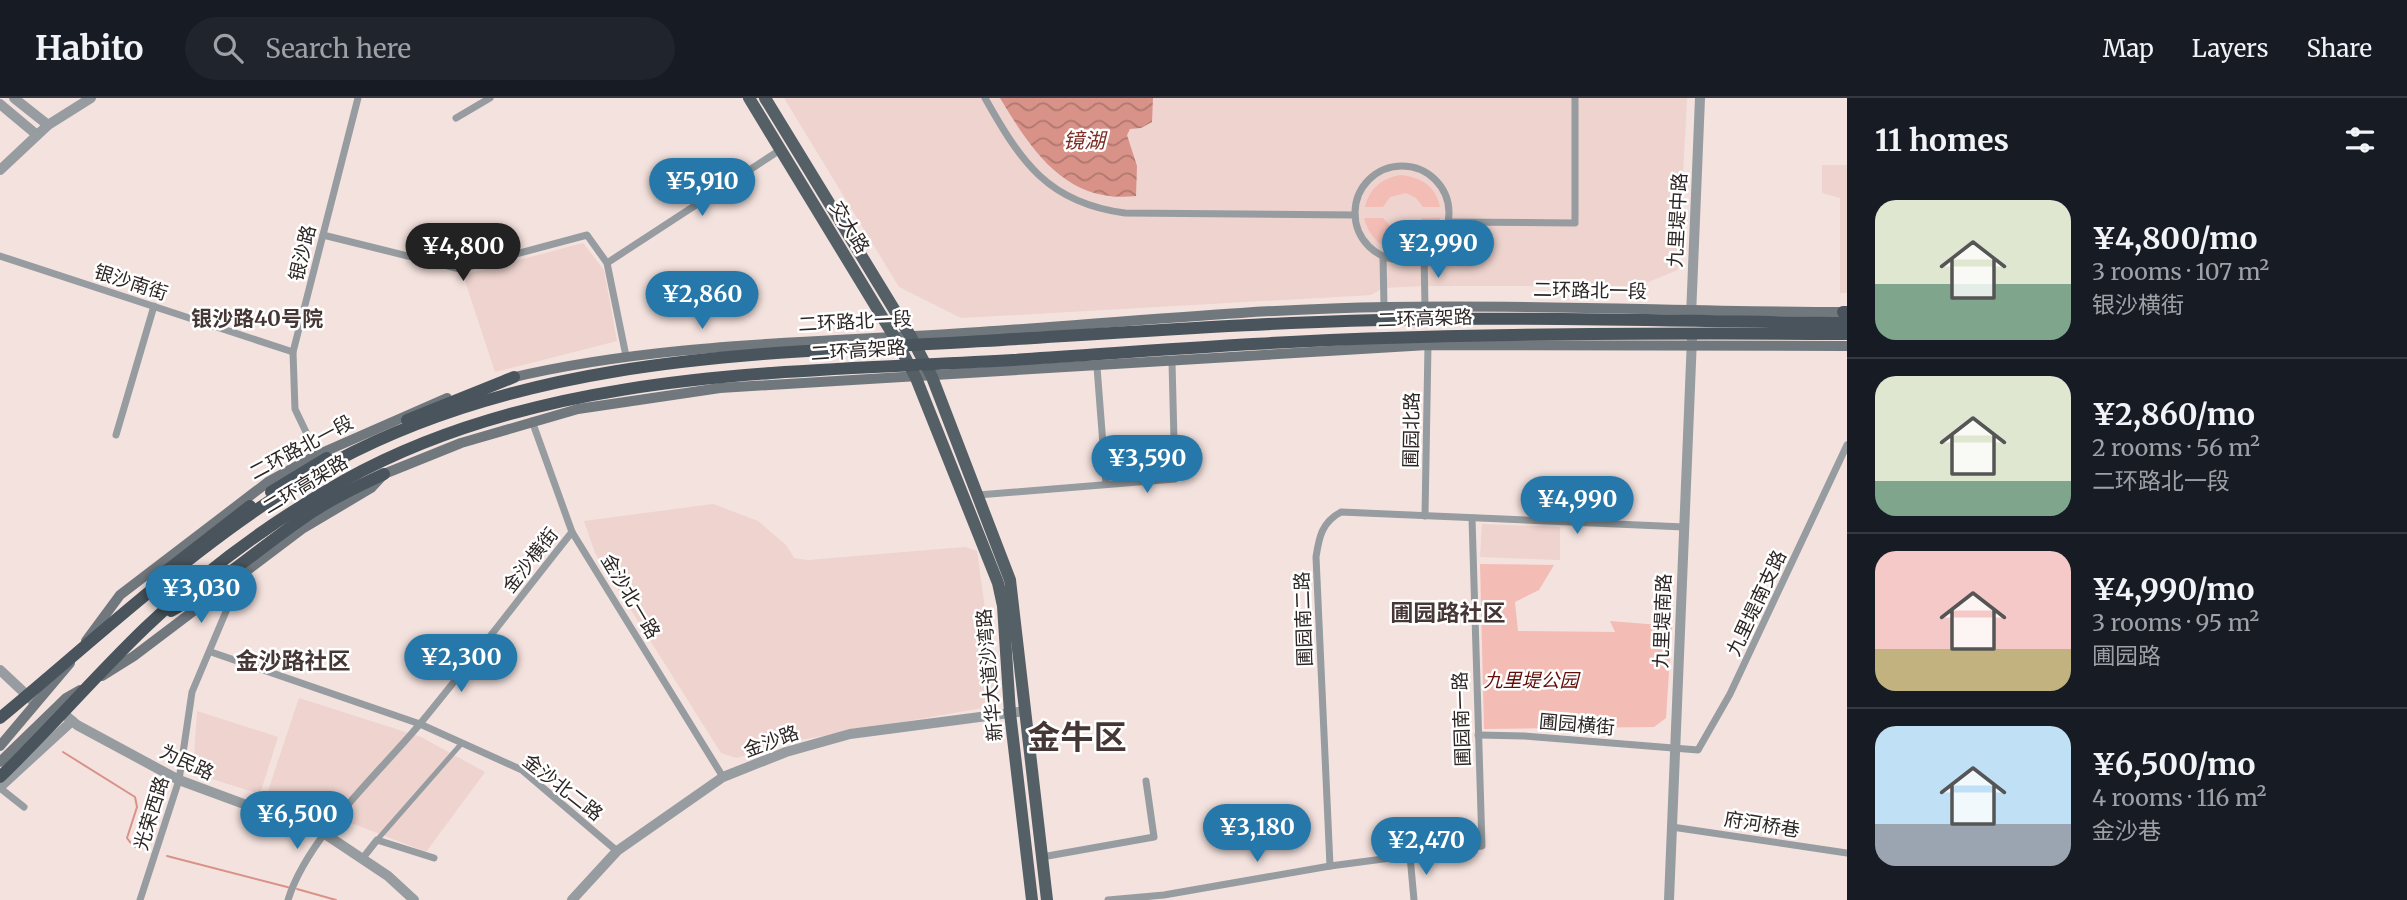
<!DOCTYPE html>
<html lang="en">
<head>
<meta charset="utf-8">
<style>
	body { margin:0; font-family:Merriweather,"Noto Sans SC",serif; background:#20242c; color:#f1f3f6; height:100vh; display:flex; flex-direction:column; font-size:26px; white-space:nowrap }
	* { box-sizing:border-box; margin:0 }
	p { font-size:23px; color:#9ea1a6 }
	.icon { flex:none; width:38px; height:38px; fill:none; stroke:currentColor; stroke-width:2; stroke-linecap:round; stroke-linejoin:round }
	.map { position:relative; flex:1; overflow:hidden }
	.drawer { display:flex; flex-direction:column; background:#171b24; width:560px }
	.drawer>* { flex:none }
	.price { position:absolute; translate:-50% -60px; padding:0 16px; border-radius:24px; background:#2578a9; color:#fff; font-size:23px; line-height:46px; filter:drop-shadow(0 2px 4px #0008) }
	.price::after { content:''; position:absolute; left:50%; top:42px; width:21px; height:16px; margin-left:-10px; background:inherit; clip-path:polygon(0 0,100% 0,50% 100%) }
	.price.on { background:#222; color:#fff }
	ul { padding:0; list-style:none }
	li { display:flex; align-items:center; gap:21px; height:175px; padding:0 28px }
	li+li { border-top:2px solid #363941 }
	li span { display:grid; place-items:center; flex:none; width:196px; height:140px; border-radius:21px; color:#555 }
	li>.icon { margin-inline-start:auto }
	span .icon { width:84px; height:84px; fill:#fffc; stroke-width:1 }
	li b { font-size:30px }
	h2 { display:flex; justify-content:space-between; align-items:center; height:84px; padding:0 28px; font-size:30px }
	header { display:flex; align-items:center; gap:42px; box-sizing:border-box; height:98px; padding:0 35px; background:#171b24; border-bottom:2px solid #363941 }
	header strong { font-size:33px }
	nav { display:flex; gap:38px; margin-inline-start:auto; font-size:24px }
	.search { width:490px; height:63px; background:#20242c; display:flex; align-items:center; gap:18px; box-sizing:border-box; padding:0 24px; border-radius:38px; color:#9ea1a6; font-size:26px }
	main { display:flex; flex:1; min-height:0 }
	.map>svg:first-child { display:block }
	.built { fill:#eed3ce }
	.green { fill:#f3bdb5 }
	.water { fill:url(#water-waves) }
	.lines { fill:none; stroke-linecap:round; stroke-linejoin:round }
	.stream { stroke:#d89288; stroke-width:2 }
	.pedestrian { stroke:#969ca0; stroke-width:5 }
	.minor { stroke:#969ca0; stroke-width:7 }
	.tertiary { stroke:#969ca0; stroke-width:10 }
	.secondary { stroke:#70787e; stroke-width:10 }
	.primary { stroke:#545f66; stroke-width:12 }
	.trunk { stroke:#49545c; stroke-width:12 }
	.labels { text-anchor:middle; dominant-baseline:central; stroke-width:5; stroke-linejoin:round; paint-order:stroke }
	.street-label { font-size:19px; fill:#2d2625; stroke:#fff }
	.park-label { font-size:19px; font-style:italic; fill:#600e09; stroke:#fff }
	.water-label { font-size:21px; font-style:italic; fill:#7e2c24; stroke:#fff }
	.neighbourhood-label { font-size:21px; font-weight:bold; fill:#453735; stroke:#fff }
	.quarter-label { font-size:23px; font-weight:bold; fill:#453735; stroke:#fff }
	.town-label { font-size:33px; font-weight:bold; fill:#453735; stroke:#fff }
</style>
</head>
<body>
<header>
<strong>Habito</strong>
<div class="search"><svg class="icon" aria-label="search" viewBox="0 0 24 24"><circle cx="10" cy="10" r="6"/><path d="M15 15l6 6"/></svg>Search here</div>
<nav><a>Map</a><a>Layers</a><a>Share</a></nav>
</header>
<main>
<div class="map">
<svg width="1847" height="802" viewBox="0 0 1847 802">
	<defs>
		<pattern id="water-waves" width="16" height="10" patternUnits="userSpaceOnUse" patternTransform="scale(1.75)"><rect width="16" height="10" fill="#d89288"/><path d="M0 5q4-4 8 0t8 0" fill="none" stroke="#b0776f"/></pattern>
	</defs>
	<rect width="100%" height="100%" fill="#f4e2de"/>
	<!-- built -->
	<g class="built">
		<path d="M784,0H1687L1678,172L1638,188H1424L1383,190L1371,197L961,220L899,189Z"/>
		<path d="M1822,67H1847V195H1840V100L1822,95Z"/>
		<path d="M583,145L604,172L617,243L495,274L463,177Z"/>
		<path d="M713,406L758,423L786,447L794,460L808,462L965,449L977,453L996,592L982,610L777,646L737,660L721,655L595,455L584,423Z"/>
		<path d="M1482,426L1560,429V462L1480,459Z"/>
		<path d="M299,600L421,639L485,674L426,754L354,726L265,702Z"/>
		<path d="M197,613L278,639L260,696L193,675Z"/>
	</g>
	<!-- green -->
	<g class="green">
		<path d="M1400,77C1421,79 1436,88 1440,109H1423L1416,100L1406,95L1390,99L1383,109H1365C1370,90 1381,81 1400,77Z"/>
		<path d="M1364,120H1383L1395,133L1394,152C1378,148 1368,136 1364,120Z"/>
		<path d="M1422,120H1440C1437,137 1427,149 1410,152V134Z"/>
		<path d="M1480,466L1554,467L1539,492L1515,504L1518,533L1615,534L1610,523L1672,528L1666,620L1654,629L1484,631Z"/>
	</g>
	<!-- water -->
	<path class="water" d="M1000,0H1153L1152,24L1141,30L1130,31L1127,37L1137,68L1136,98C1065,106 1031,51 1000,0Z"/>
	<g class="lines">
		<!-- stream -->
		<g class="stream">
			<path d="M63,654L135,699L137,709L127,740L133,748L142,750"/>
			<path d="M167,758L291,790"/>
			<path d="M297,791L336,802"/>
		</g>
		<!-- pedestrian -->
		<path class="pedestrian" d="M377,742L462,645"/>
		<!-- minor -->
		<g class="minor">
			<path d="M985,0C1021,64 1048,105 1125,115L1355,117"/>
			<path d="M456,20L490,0"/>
			<circle cx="1402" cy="115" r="47"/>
			<path d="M1448,124L1575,125V0"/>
			<path d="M323,137L460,171L587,137L607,165L626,258"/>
			<path d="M1424,156L1425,208"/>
			<path d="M0,158L293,254"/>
			<path d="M1383,158L1384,209"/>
			<path d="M607,165L780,52"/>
			<path d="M1097,269L1106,386"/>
			<path d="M532,323L572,434L723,679"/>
			<path d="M116,337L154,208"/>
			<path d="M317,357L295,311L293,254L358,0"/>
			<path d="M978,397L1175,381L1172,264"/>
			<path d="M1425,418L1428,247"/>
			<path d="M211,554L420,626L522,672L617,753"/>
			<path d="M1478,637L1524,638L1698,652L1730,596L1847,347"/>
			<path d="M0,690L24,709"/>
			<path d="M1672,729L1847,755"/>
			<path d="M1410,758L1414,802"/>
			<path d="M1042,759L1154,739L1146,683"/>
			<path d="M362,761L377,742L434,760"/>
			<path d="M1330,768L1316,459C1319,439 1322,424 1341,414L1684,429"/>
			<path d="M140,802L179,682L192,594L241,478"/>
			<path d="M288,802C307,740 377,677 419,627C471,564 521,498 572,434"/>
			<path d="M1108,802L1164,797L1330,768L1482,748L1472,420"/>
		</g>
		<!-- tertiary -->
		<g class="tertiary">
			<path d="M14,0L48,27"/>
			<path d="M0,6L37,37"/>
			<path d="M0,72L48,27L91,0"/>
			<path d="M1691,218L1700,0"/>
			<path d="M0,572L32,602"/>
			<path d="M57,610L77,627L179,682L325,736L388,778L414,802"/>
			<path d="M0,689L72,623"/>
			<path d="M572,802L617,753L723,679L786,654L850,636L1025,613"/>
			<path d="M1669,802L1692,240"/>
		</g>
		<!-- secondary -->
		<g class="secondary">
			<path d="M506,281C652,246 800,245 949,236C1095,227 1241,211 1387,209C1541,206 1694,214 1847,214"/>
			<path d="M86,543L120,497L268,384L317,357L447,300"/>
			<path d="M102,578L134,558L302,431L371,390L384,376L461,345L578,311L720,290L1428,247L1847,248"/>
			<path d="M0,648L70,565"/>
			<path d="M0,664L66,600L80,592"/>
		</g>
		<!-- primary -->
		<g class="primary">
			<path d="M749,0L895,240L916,280L998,485L1003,508L1010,615L1032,802"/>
			<path d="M765,0L911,239L932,279L1010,482L1047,802"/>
		</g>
		<!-- trunk -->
		<g class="trunk">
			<path d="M1843,214H1847"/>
			<path d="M407,322L514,279"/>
			<path d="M271,394L327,360"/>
			<path d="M165,474L250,408"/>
			<path d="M171,513C217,488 256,453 299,423C325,404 354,390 384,376"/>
			<path d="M0,620C104,534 215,428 334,364C535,256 763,256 984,243C1131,234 1278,223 1425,221C1566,219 1707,224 1847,225"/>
			<path d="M0,679C50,631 95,578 145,530C204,473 274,422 345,382C546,270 790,275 1013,262C1149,253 1284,242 1420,239C1562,235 1705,235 1847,236"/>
		</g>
	</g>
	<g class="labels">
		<!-- street labels -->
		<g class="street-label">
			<text transform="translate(1677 122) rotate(-87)">九里堤中路</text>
			<text transform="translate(850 129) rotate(59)">交大路</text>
			<text transform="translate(302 155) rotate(-76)">银沙路</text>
			<text transform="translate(131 184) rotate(18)">银沙南街</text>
			<text transform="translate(1590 192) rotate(1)">二环路北一段</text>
			<text transform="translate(1425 220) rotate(-2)">二环高架路</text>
			<text transform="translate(855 223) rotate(-3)">二环路北一段</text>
			<text transform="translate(858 252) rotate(-4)">二环高架路</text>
			<text transform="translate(1411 332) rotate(-89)">圃园北路</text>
			<text transform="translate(301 349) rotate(-28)">二环路北一段</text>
			<text transform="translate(305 386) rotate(-31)">二环高架路</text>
			<text transform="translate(530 462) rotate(-52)">金沙横街</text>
			<text transform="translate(631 498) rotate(59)">金沙北一路</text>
			<text transform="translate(1756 505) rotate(-65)">九里堤南支路</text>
			<text transform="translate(1303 521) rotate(-92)">圃园南二路</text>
			<text transform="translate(1662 523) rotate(-88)">九里堤南路</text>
			<text transform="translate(989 577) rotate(-95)">新华大道沙湾路</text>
			<text transform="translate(1461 621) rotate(-92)">圃园南一路</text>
			<text transform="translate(1577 626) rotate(5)">圃园横街</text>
			<text transform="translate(771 643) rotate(-20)">金沙路</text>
			<text transform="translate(187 664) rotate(25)">为民路</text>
			<text transform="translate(563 689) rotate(38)">金沙北二路</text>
			<text transform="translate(151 715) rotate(-73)">光荣西路</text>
			<text transform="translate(1762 726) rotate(9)">府河桥巷</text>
		</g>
		<!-- park labels -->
		<g class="park-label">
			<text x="1531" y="582">九里堤公园</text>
		</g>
		<!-- water labels -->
		<g class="water-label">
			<text x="1084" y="42">镜湖</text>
		</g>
		<!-- neighbourhood labels -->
		<g class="neighbourhood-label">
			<text x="257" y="220">银沙路40号院</text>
		</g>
		<!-- quarter labels -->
		<g class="quarter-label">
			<text x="1448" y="514">圃园路社区</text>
			<text x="293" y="562">金沙路社区</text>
		</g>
		<!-- town labels -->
		<g class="town-label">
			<text x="1077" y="639">金牛区</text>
		</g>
	</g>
</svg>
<b class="price" style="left:702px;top:120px">¥5,910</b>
<b class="price" style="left:1438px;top:182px">¥2,990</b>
<b class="price on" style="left:463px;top:185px">¥4,800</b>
<b class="price" style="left:702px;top:233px">¥2,860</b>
<b class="price" style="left:1147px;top:397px">¥3,590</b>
<b class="price" style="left:1577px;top:438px">¥4,990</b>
<b class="price" style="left:201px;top:527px">¥3,030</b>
<b class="price" style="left:461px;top:596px">¥2,300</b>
<b class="price" style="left:297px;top:753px">¥6,500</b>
<b class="price" style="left:1257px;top:766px">¥3,180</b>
<b class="price" style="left:1426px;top:779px">¥2,470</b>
</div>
<section class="drawer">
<h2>11 homes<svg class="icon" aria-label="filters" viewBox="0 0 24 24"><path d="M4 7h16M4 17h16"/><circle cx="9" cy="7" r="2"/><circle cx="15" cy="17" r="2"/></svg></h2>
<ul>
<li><span style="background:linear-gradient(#dfe7d0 60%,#7fa58c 0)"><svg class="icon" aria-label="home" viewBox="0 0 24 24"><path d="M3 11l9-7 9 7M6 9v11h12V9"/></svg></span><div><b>¥4,800/mo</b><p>3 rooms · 107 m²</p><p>银沙横街</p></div></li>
<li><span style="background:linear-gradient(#dfe7d0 75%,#7fa58c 0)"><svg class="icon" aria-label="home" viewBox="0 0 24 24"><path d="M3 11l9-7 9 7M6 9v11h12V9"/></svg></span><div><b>¥2,860/mo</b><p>2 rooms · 56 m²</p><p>二环路北一段</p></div></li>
<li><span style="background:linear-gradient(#f6c9c9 70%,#c2b280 0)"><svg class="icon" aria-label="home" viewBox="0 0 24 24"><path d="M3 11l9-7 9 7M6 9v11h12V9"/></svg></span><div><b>¥4,990/mo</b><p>3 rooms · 95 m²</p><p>圃园路</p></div></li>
<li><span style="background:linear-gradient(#bfe0f5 70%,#9aa5b1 0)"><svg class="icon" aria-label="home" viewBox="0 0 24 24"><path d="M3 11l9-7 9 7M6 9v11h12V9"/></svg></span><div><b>¥6,500/mo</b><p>4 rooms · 116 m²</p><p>金沙巷</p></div></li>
</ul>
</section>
</main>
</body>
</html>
